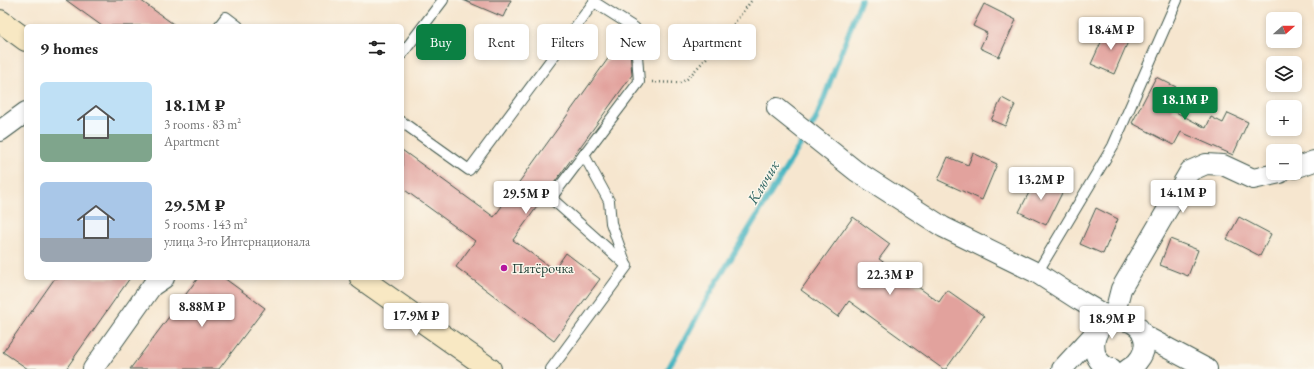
<!DOCTYPE html>
<html lang="en">
<head>
<meta charset="utf-8">
<style>
	body { margin:0; font-family:"EB Garamond",serif; background:#f6f6f6; color:#222; height:100vh; display:flex; flex-direction:column; font-size:15px; white-space:nowrap }
	* { box-sizing:border-box; margin:0 }
	p { font-size:13px; color:#767676 }
	.icon { flex:none; width:22px; height:22px; fill:none; stroke:currentColor; stroke-width:2; stroke-linecap:round; stroke-linejoin:round }
	.map { position:relative; flex:1; overflow:hidden }
	.details { position:absolute; left:24px; top:24px; width:380px; height:256px; display:flex; flex-direction:column; background:#fff; border-radius:6px; box-shadow:0 2px 6px #0003 }
	.details>* { flex:none }
	.hud { position:absolute; left:416px; top:24px; width:380px; height:36px; display:flex; gap:8px }
	.needle { width:26px; rotate:69deg }
	.controls { position:absolute; left:1266px; top:12px; display:grid; gap:8px }
	.controls a { display:grid; place-items:center; width:36px; height:36px; border-radius:6px; background:#fff; box-shadow:0 2px 6px #0003; font-size:20px }
	.price { position:absolute; translate:-50% -34px; padding:0 9px; border-radius:4px; background:#fff; color:#222; font-size:13px; line-height:26px; filter:drop-shadow(0 1px 2px #0008) }
	.price::after { content:''; position:absolute; left:50%; top:24px; width:12px; height:9px; margin-left:-6px; background:inherit; clip-path:polygon(0 0,100% 0,50% 100%) }
	.price.current { background:#0b8043; color:#fff }
	ul { padding:0; list-style:none }
	li { display:flex; align-items:center; gap:12px; height:100px; padding:0 16px }
	li span { display:grid; place-items:center; flex:none; width:112px; height:80px; border-radius:6px; color:#555 }
	li>.icon { margin-inline-start:auto }
	span .icon { width:48px; height:48px; fill:#fffc; stroke-width:1 }
	li b { font-size:17px }
	h2 { display:flex; justify-content:space-between; align-items:center; height:48px; padding:0 16px; font-size:17px }
	.tag { padding:0 14px; border-radius:6px; background:#fff; box-shadow:0 2px 6px #0003; font-size:14px; line-height:36px }
	.tag.current { background:#0b8043; color:#fff }
	.map>svg:first-child { display:block }
	.lines { fill:none; stroke-linecap:round; stroke-linejoin:round }
	.stream { stroke:#45b4c0; stroke-width:5.5 }
	.building { fill:#e2a29d }
	.lane-casing { stroke:#3f564b; stroke-width:12 }
	.street-casing { stroke:#3f564b; stroke-width:22 }
	.secondary-casing { stroke:#3f564b; stroke-width:24 }
	.path { stroke:#3f564b; stroke-width:2.5; stroke-dasharray:1 3; stroke-linecap:butt }
	.lane { stroke:#fff; stroke-width:10 }
	.street { stroke:#fff; stroke-width:20 }
	.secondary { stroke:#f8e8c3; stroke-width:22 }
	.poi-dot { fill:#b5179e; stroke:#fbf7ec; stroke-width:1.5 }
	.labels { text-anchor:middle; dominant-baseline:central; stroke-width:3; stroke-linejoin:round; paint-order:stroke }
	.poi-label { font-size:14px; fill:#1f3d34; stroke:#fbf7ec; text-anchor:start }
	.water-label { font-size:15px; font-style:italic; fill:#2a615e; stroke:#fbf7ec }
</style>
</head>
<body>
<div class="map">
<svg width="1314" height="369" viewBox="0 0 1314 369">
	<rect width="100%" height="100%" fill="#fbf7ec"/>
	<filter id="ink" filterUnits="userSpaceOnUse"><feTurbulence type="fractalNoise" baseFrequency=".025" numOctaves="2"/><feDisplacementMap in="SourceGraphic" scale="8" xChannelSelector="R" yChannelSelector="G"/><feConvolveMatrix kernelMatrix="1 2 1 2 8 2 1 2 1" color-interpolation-filters="sRGB"/></filter>
	<filter id="wash" filterUnits="userSpaceOnUse"><feTurbulence type="fractalNoise" baseFrequency=".012" numOctaves="4" result="noise"/><feDisplacementMap in="SourceGraphic" scale="16" xChannelSelector="R" yChannelSelector="G"/><feGaussianBlur stdDeviation="0.9" result="paint"/><feColorMatrix in="noise" values="0 0 0 0 0 0 0 0 0 0 0 0 0 0 0 0 0 1.4 0 .05"/><feComposite in="paint" operator="in"/></filter>
	<g filter="url(#wash)">
		<rect width="100%" height="100%" fill="#f6e6cf"/>
		<g class="lines">
			<!-- stream -->
			<path class="stream" d="M668,369L716,283L816,119L861,0"/>
		</g>
		<g id="blocks">
			<!-- building -->
			<g class="building">
				<path d="M66,0H140L176,26H102Z"/>
				<path d="M463,0H511L503,17Z"/>
				<path d="M984,4L1016,20L999,57L980,48L987,33L973,26Z"/>
				<path d="M1108,27L1130,37L1114,74L1091,64Z"/>
				<path d="M620,42L630,50L632,75L513,240L554,270L566,253L600,279L554,341L456,267L475,241L402,188V150L494,217Z"/>
				<path d="M1156,77L1176,87L1171,95L1178,99L1172,110L1206,128L1211,117L1223,123L1228,113L1248,122L1233,155L1181,132L1174,145L1132,123Z"/>
				<path d="M1002,98L1015,105L1005,126L991,120Z"/>
				<path d="M973,153L997,164L982,200L938,180L948,157L968,165Z"/>
				<path d="M1037,177L1063,191L1046,225L1019,212Z"/>
				<path d="M1096,208L1118,219L1103,254L1080,244Z"/>
				<path d="M853,217L890,244L879,259L939,302L947,290L984,316L946,369H943L849,301L838,317L801,290Z"/>
				<path d="M1239,217L1271,234L1260,256L1227,239Z"/>
				<path d="M1170,239L1198,250L1188,276L1160,265Z"/>
				<path d="M55,278H130L66,369H28L3,352Z"/>
				<path d="M198,278H224L265,308L219,369H130Z"/>
			</g>
		</g>
	</g>
	<g filter="url(#ink)">
		<use href="#blocks" fill-opacity="0" stroke="#3f564b" stroke-width="1"/>
		<g class="lines">
			<!-- lane casing -->
			<g class="lane-casing">
				<g id="lane">
					<path d="M219,26L226,17L238,26"/>
					<path d="M402,54L443,0"/>
					<path d="M402,122L469,170L594,2L635,28L639,82L551,198L627,266L551,369"/>
					<path d="M584,155L609,201L611,223L626,265"/>
					<path d="M1037,273L1113,146L1177,0"/>
				</g>
			</g>
			<!-- street casing -->
			<g class="street-casing">
				<g id="street">
					<path d="M777,108L856,171L943,227L1037,273L1079,300L1113,320L1121,289L1190,171L1206,164L1223,165L1253,179L1280,173"/>
					<path d="M0,131L26,112"/>
					<path d="M1295,168L1314,161"/>
					<path d="M1143,335L1207,369"/>
					<path d="M93,369L152,286L164,278"/>
					<path d="M1062,369L1098,330"/>
					<path d="M1112,369C1082,361 1093,314 1123,320C1151,325 1151,357 1128,369"/>
				</g>
			</g>
			<!-- secondary casing -->
			<g class="secondary-casing">
				<g id="secondary">
					<path d="M0,21L26,40"/>
					<path d="M361,278L490,369"/>
				</g>
			</g>
			<!-- path -->
			<path class="path" d="M652,82L680,83L687,79L713,51L752,0"/>
			<!-- lane -->
			<use href="#lane" class="lane"/>
			<!-- street -->
			<use href="#street" class="street"/>
			<!-- secondary -->
			<use href="#secondary" class="secondary"/>
		</g>
	</g>
	<!-- markers -->
	<circle class="poi-dot" cx="504" cy="268" r="4"/>
	<g class="labels">
		<!-- poi labels -->
		<g class="poi-label">
			<text x="512" y="268">Пятёрочка</text>
		</g>
		<!-- water labels -->
		<g class="water-label">
			<text transform="translate(763 182) rotate(-59)">Ключик</text>
		</g>
	</g>
</svg>
<div class="controls">
<a><svg class="needle" viewBox="-14 -14 28 28"><path d="M0-13l5 13h-10z" fill="#e53935"/><path d="M0 13l5-13h-10z" fill="#767676"/></svg></a>
<a><svg class="icon" aria-label="layers" viewBox="0 0 24 24"><path d="M12 4l9 5-9 5-9-5zM3 14l9 5 9-5"/></svg></a>
<a>+</a>
<a>−</a>
</div>
<b class="price" style="left:1111px;top:51px">18.4M ₽</b>
<b class="price current" style="left:1185px;top:121px">18.1M ₽</b>
<b class="price" style="left:1041px;top:201px">13.2M ₽</b>
<b class="price" style="left:1183px;top:214px">14.1M ₽</b>
<b class="price" style="left:526px;top:215px">29.5M ₽</b>
<b class="price" style="left:890px;top:296px">22.3M ₽</b>
<b class="price" style="left:202px;top:328px">8.88M ₽</b>
<b class="price" style="left:416px;top:337px">17.9M ₽</b>
<b class="price" style="left:1112px;top:340px">18.9M ₽</b>
<div class="hud">
<a class="tag current">Buy</a>
<a class="tag">Rent</a>
<a class="tag">Filters</a>
<a class="tag">New</a>
<a class="tag">Apartment</a>
</div>
<section class="details">
<h2>9 homes<svg class="icon" aria-label="filters" viewBox="0 0 24 24"><path d="M4 7h16M4 17h16"/><circle cx="9" cy="7" r="2"/><circle cx="15" cy="17" r="2"/></svg></h2>
<ul>
<li><span style="background:linear-gradient(#bfe0f5 65%,#7fa58c 0)"><svg class="icon" aria-label="home" viewBox="0 0 24 24"><path d="M3 11l9-7 9 7M6 9v11h12V9"/></svg></span><div><b>18.1M ₽</b><p>3 rooms · 83 m²</p><p>Apartment</p></div></li>
<li><span style="background:linear-gradient(#a9c7e8 70%,#9aa5b1 0)"><svg class="icon" aria-label="home" viewBox="0 0 24 24"><path d="M3 11l9-7 9 7M6 9v11h12V9"/></svg></span><div><b>29.5M ₽</b><p>5 rooms · 143 m²</p><p>улица 3-го Интернационала</p></div></li>
</ul>
</section>
</div>
</body>
</html>
